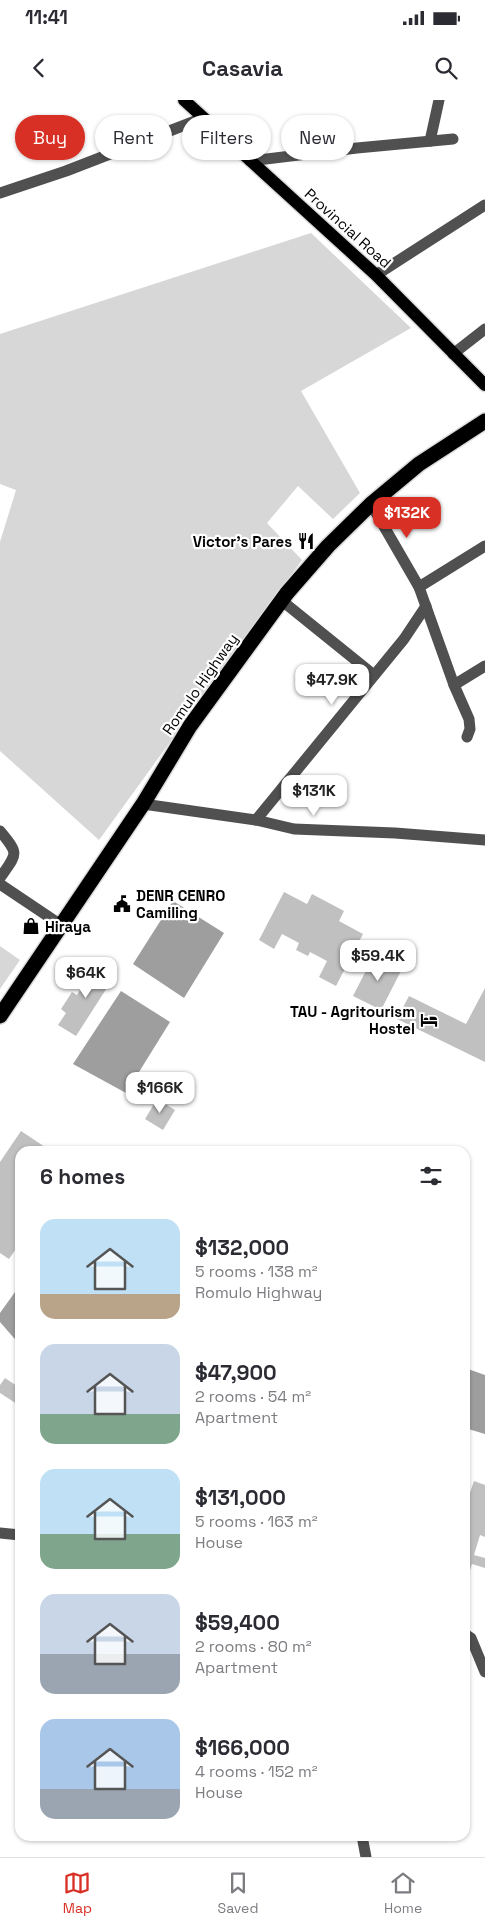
<!DOCTYPE html>
<html lang="en">
<head>
<meta charset="utf-8">
<style>
	body { margin:0; font-family:"Space Grotesk",sans-serif; background:#f7f7f7; color:#2b2b33; height:100vh; display:flex; flex-direction:column; font-size:19px; white-space:nowrap }
	* { box-sizing:border-box; margin:0 }
	p { font-size:16px; color:#7c7c81 }
	.icon { flex:none; width:28px; height:28px; fill:none; stroke:currentColor; stroke-width:2; stroke-linecap:round; stroke-linejoin:round }
	.map { position:relative; flex:1; overflow:hidden }
	.details { position:absolute; left:15px; top:1046px; width:455px; height:695px; display:flex; flex-direction:column; background:#fff; border-radius:15px; box-shadow:0 1px 4px #0004 }
	.details>* { flex:none }
	.hud { position:absolute; left:15px; top:15px; width:455px; height:45px; display:flex; gap:10px }
	.price { position:absolute; translate:-50% -42px; padding:0 11px; border-radius:10px; background:#fff; color:#222; font-size:16px; line-height:32px; filter:drop-shadow(0 1px 2px #0008) }
	.price::after { content:''; position:absolute; left:50%; top:30px; width:15px; height:11px; margin-left:-8px; background:inherit; clip-path:polygon(0 0,100% 0,50% 100%) }
	.price.selected { background:#d93025; color:#fff }
	ul { padding:0; list-style:none }
	li { display:flex; align-items:center; gap:15px; height:125px; padding:0 25px }
	li span { display:grid; place-items:center; flex:none; width:140px; height:100px; border-radius:15px; color:#555 }
	li>.icon { margin-inline-start:auto }
	span .icon { width:60px; height:60px; fill:#fffc; stroke-width:1 }
	li b { font-size:21px }
	h2 { display:flex; justify-content:space-between; align-items:center; height:60px; padding:0 25px; font-size:21px }
	.tag { padding:0 18px; border-radius:22px; background:#fff; box-shadow:0 1px 4px #0004; font-size:18px; line-height:45px }
	.tag.selected { background:#d93025; color:#fff }
	.status { display:flex; justify-content:space-between; align-items:center; height:35px; padding:0 25px; background:#fff; direction:ltr }
	.status svg { height:14px; fill:currentColor }
	header { display:flex; justify-content:space-between; align-items:center; height:65px; padding:0 25px; background:#fff; font-size:22px; font-weight:700 }
	.tabs { display:flex; justify-content:space-around; align-items:center; height:70px; border-top:1px solid #e1e1e2; background:#fff; font-size:14px; color:#7c7c81 }
	.tabs a { display:grid; justify-items:center; gap:2px }
	.tabs .selected { color:#d93025 }
	.map>svg:first-child { display:block }
	.green { fill:#d7d7d7 }
	.water { fill:#9e9e9e }
	.building { fill:#c0c0c0 }
	.lines { fill:none; stroke-linecap:round; stroke-linejoin:round }
	.major-casing { stroke:#dbdbdb; stroke-width:15 }
	.highway-casing { stroke:#dbdbdb; stroke-width:18 }
	.minor { stroke:#505050; stroke-width:11 }
	.major { stroke:#000; stroke-width:12 }
	.highway { stroke:#000; stroke-width:15 }
	.labels { text-anchor:middle; dominant-baseline:central; stroke-width:4.5; stroke-linejoin:round; paint-order:stroke }
	.street-label { font-size:15px; fill:#000; stroke:#fff }
	.poi-label { font-size:15px; font-weight:bold; fill:#000; stroke:#fff; text-anchor:end }
</style>
</head>
<body>
<div class="status"><b>11:41</b><svg viewBox="0 0 49 12"><path d="M0 12V9h3v3zM5 12V6h3v6zM10 12V3h3v9zM15 12V0h3v12zM26 1h20v11H26zM47 4h2v5h-2z"/></svg></div>
<header><svg class="icon" aria-label="back" viewBox="0 0 24 24"><path d="M15 5l-7 7 7 7"/></svg>Casavia<svg class="icon" aria-label="search" viewBox="0 0 24 24"><circle cx="10" cy="10" r="6"/><path d="M15 15l6 6"/></svg></header>
<div class="map">
<svg width="485" height="1757" viewBox="0 0 485 1757">
	<rect width="100%" height="100%" fill="#fff"/>
	<!-- green -->
	<g class="green">
		<path d="M311,133L411,228L301,291L360,393L333,419L298,386L267,423L302,460L99,740L0,651V442L16,390L0,384V234Z"/>
		<path d="M0,846L20,860L0,889Z"/>
	</g>
	<!-- water -->
	<g class="water">
		<path d="M173,801L224,833L184,898L133,864Z"/>
		<path d="M121,891L170,922L126,993L73,964Z"/>
		<path d="M20,1185V1245L0,1222V1213Z"/>
		<path d="M465,1268L485,1275V1334L465,1328Z"/>
	</g>
	<!-- building -->
	<g class="building">
		<path d="M284,792L307,804L312,794L344,811L339,821L363,834L336,886L319,877L327,861L310,852L308,856L296,850L299,843L282,834L274,849L259,840Z"/>
		<path d="M374,855L402,869L381,910L353,896Z"/>
		<path d="M99,860L115,871L110,879L112,880L76,936L58,925L66,913L61,909L72,892L77,895Z"/>
		<path d="M485,888V962L397,919L409,896L466,924Z"/>
		<path d="M157,999L175,1010L163,1030L145,1019Z"/>
		<path d="M21,1031L51,1051H20V1143L9,1159L0,1153V1062Z"/>
		<path d="M5,1278L20,1288V1306L0,1293V1285Z"/>
		<path d="M474,1381L485,1385V1437L480,1435L474,1455L485,1458V1468L472,1464L467,1480L465,1479V1407Z"/>
	</g>
	<g class="lines">
		<!-- major casing -->
		<g class="major-casing">
			<path id="major" d="M184,0L376,175L485,285"/>
		</g>
		<!-- highway casing -->
		<g class="highway-casing">
			<path id="highway" d="M0,916L143,704L190,626L287,493L328,446L371,404L419,364L485,321"/>
		</g>
		<!-- minor -->
		<g class="minor">
			<path d="M430,41L439,0"/>
			<path d="M250,61L357,48L453,39"/>
			<path d="M0,93L66,71L203,18"/>
			<path d="M376,175L485,105"/>
			<path d="M453,254L485,229"/>
			<path d="M371,404L419,487L454,585L469,619L470,629L467,637"/>
			<path d="M419,487L485,446"/>
			<path d="M281,500L374,575"/>
			<path d="M454,585L485,566"/>
			<path d="M143,704L256,720L294,729L395,733L485,740"/>
			<path d="M256,720L404,539L426,506"/>
			<path d="M0,731C20,755 17,753 0,778"/>
			<path d="M0,784L61,825"/>
			<path d="M0,1433L20,1435"/>
			<path d="M465,1534L471,1538L485,1572"/>
			<path d="M362,1736L366,1757"/>
		</g>
		<!-- major -->
		<use href="#major" class="major"/>
		<!-- highway -->
		<use href="#highway" class="highway"/>
	</g>
	<!-- icons -->
	<defs>
		<g id="restaurant-bare" transform="scale(1.35)"><path d="M-5-6h1v4h1v-4h1v4h1v-4h1v5L-1.5 .5V6h-2V.5L-5-1ZM5-6V6H3V1.5H1.5Q1.5-4 5-6Z" fill="#000" stroke="#fff" stroke-width="2.5" paint-order="stroke"/></g>
		<g id="civic-bare" transform="scale(1.35)"><path d="M-.6-6.5H3V-4.5H.6V-3L4-1V1h2V6H-6V1h2V-1L-.6-3ZM-1.2 2.5V6h2.4V2.5Z" fill="#000" stroke="#fff" stroke-width="2.5" paint-order="stroke"/></g>
		<g id="shop-bare" transform="scale(1.35)"><path d="M-5-2.5h2.3a2.7 3.5 0 0 1 5.4 0H5L5.5 6h-11ZM-1.5-2.5h3a1.5 2.3 0 0 0-3 0Z" fill="#000" stroke="#fff" stroke-width="2.5" paint-order="stroke"/></g>
		<g id="hotel-bare" transform="scale(1.35)"><path d="M-6-4.5h1.5V1H6V5H4.5V3h-9V5H-6ZM-4 0a1.8 1.8 0 1 1 3.6 0ZM.5 0V-2.5h3Q6-2.5 6 0Z" fill="#000" stroke="#fff" stroke-width="2.5" paint-order="stroke"/></g>
	</defs>
	<g fill-rule="evenodd">
		<use href="#restaurant-bare" x="306" y="441"/>
		<use href="#civic-bare" x="122" y="804"/>
		<use href="#shop-bare" x="31" y="826"/>
		<use href="#hotel-bare" x="429" y="920"/>
	</g>
	<g class="labels">
		<!-- street labels -->
		<g class="street-label">
			<text transform="translate(348 128) rotate(42)">Provincial Road</text>
			<text transform="translate(200 584) rotate(-55)">Romulo Highway</text>
		</g>
		<!-- poi labels -->
		<g class="poi-label">
			<text x="292" y="441">Victor's Pares</text>
			<text x="136" y="795" text-anchor="start">DENR CENRO<tspan x="136" dy="17">Camiling</tspan></text>
			<text x="45" y="826" text-anchor="start">Hiraya</text>
			<text x="415" y="911">TAU - Agritourism<tspan x="415" dy="17">Hostel</tspan></text>
		</g>
	</g>
</svg>
<b class="price selected" style="left:407px;top:439px">$132K</b>
<b class="price" style="left:332px;top:606px">$47.9K</b>
<b class="price" style="left:314px;top:717px">$131K</b>
<b class="price" style="left:378px;top:882px">$59.4K</b>
<b class="price" style="left:86px;top:899px">$64K</b>
<b class="price" style="left:160px;top:1014px">$166K</b>
<div class="hud">
<a class="tag selected">Buy</a>
<a class="tag">Rent</a>
<a class="tag">Filters</a>
<a class="tag">New</a>
</div>
<section class="details">
<h2>6 homes<svg class="icon" aria-label="filters" viewBox="0 0 24 24"><path d="M4 7h16M4 17h16"/><circle cx="9" cy="7" r="2"/><circle cx="15" cy="17" r="2"/></svg></h2>
<ul>
<li><span style="background:linear-gradient(#bfe0f5 75%,#b9a48a 0)"><svg class="icon" aria-label="home" viewBox="0 0 24 24"><path d="M3 11l9-7 9 7M6 9v11h12V9"/></svg></span><div><b>$132,000</b><p>5 rooms · 138 m²</p><p>Romulo Highway</p></div></li>
<li><span style="background:linear-gradient(#c9d6e8 70%,#7fa58c 0)"><svg class="icon" aria-label="home" viewBox="0 0 24 24"><path d="M3 11l9-7 9 7M6 9v11h12V9"/></svg></span><div><b>$47,900</b><p>2 rooms · 54 m²</p><p>Apartment</p></div></li>
<li><span style="background:linear-gradient(#bfe0f5 65%,#7fa58c 0)"><svg class="icon" aria-label="home" viewBox="0 0 24 24"><path d="M3 11l9-7 9 7M6 9v11h12V9"/></svg></span><div><b>$131,000</b><p>5 rooms · 163 m²</p><p>House</p></div></li>
<li><span style="background:linear-gradient(#c9d6e8 60%,#9aa5b1 0)"><svg class="icon" aria-label="home" viewBox="0 0 24 24"><path d="M3 11l9-7 9 7M6 9v11h12V9"/></svg></span><div><b>$59,400</b><p>2 rooms · 80 m²</p><p>Apartment</p></div></li>
<li><span style="background:linear-gradient(#a9c7e8 70%,#9aa5b1 0)"><svg class="icon" aria-label="home" viewBox="0 0 24 24"><path d="M3 11l9-7 9 7M6 9v11h12V9"/></svg></span><div><b>$166,000</b><p>4 rooms · 152 m²</p><p>House</p></div></li>
</ul>
</section>
</div>
<nav class="tabs">
<a class="selected"><svg class="icon" aria-label="map" viewBox="0 0 24 24"><path d="M3 6l6-2 6 2 6-2v14l-6 2-6-2-6 2zM9 4v14M15 6v14"/></svg>Map</a>
<a><svg class="icon" aria-label="saved" viewBox="0 0 24 24"><path d="M7 4h10v16l-5-4-5 4z"/></svg>Saved</a>
<a><svg class="icon" aria-label="home" viewBox="0 0 24 24"><path d="M3 11l9-7 9 7M6 9v11h12V9"/></svg>Home</a>
</nav>
</body>
</html>
